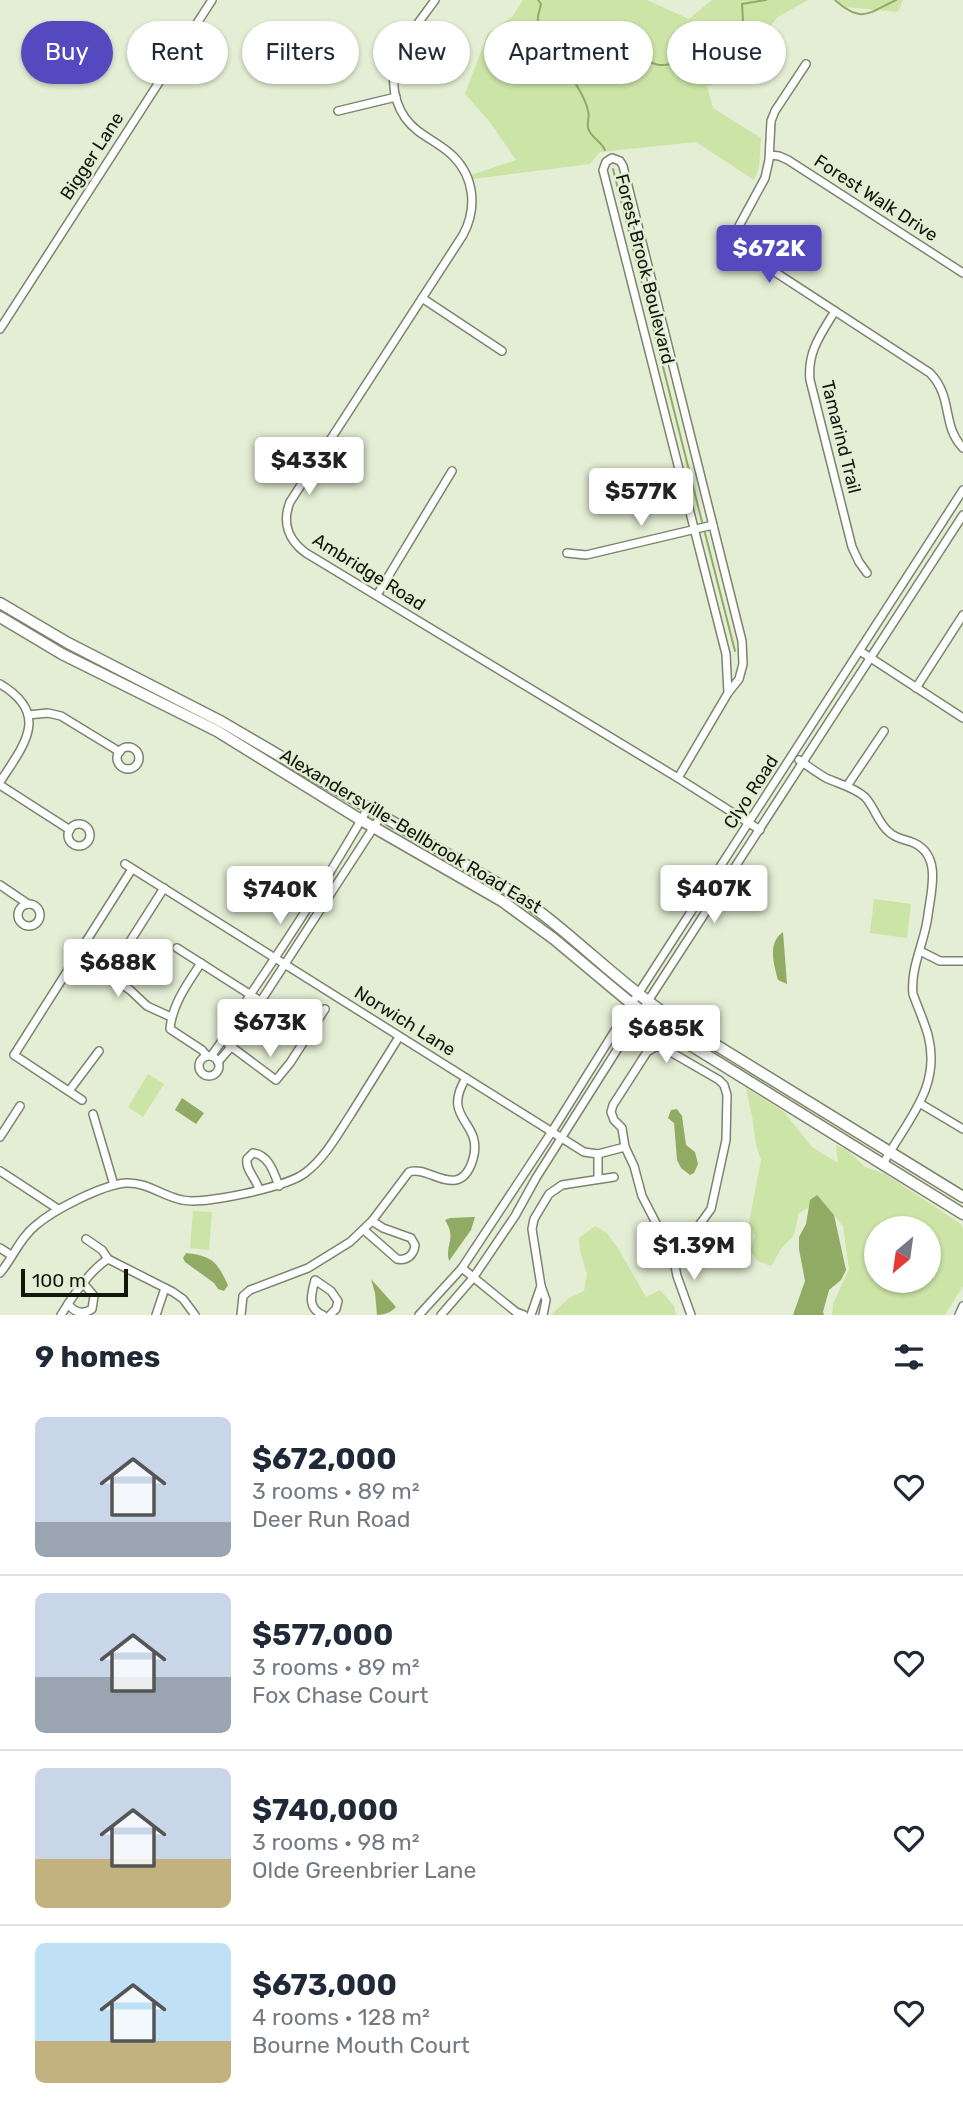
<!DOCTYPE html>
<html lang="en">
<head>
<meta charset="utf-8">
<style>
	body { margin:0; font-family:Rubik,sans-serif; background:#f6f6f7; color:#1f2937; height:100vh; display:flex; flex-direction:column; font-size:26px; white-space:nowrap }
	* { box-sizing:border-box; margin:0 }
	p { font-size:23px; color:#747a83 }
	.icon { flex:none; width:38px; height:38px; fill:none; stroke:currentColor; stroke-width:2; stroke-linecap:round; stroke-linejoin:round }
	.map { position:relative; height:1315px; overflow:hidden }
	.side { display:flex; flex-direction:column; background:#fff; flex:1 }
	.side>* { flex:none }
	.banner { position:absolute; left:21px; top:21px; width:922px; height:63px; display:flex; gap:14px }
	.needle { width:46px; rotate:209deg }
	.fabs { position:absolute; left:864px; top:1216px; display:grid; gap:14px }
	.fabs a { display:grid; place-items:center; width:77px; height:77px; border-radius:50%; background:#fff; box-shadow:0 2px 5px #0004; font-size:35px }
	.scale { position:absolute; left:21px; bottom:18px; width:107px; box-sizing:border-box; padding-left:7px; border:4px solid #12160d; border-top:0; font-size:19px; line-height:24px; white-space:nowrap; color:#12160d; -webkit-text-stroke:5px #e4eed4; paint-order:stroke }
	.price { position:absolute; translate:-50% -60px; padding:0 16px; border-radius:7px; background:#fff; color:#222; font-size:23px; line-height:46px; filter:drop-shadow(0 2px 4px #0008) }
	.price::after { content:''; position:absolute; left:50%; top:42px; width:21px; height:16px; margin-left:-10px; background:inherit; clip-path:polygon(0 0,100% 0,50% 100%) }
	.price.on { background:#5549c0; color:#fff }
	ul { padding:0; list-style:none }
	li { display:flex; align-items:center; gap:21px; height:175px; padding:0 35px }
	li+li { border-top:2px solid #e0e1e3 }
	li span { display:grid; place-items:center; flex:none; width:196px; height:140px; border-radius:10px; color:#555 }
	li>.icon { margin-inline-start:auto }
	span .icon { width:84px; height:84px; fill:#fffc; stroke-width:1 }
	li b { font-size:30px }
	h2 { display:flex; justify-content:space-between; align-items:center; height:84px; padding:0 35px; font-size:30px }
	.chip { padding:0 24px; border-radius:32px; background:#fff; box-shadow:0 2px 5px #0004; font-size:24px; line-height:63px }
	.chip.on { background:#5549c0; color:#fff }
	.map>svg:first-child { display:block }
	.green { fill:#cce4a6; fill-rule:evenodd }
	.water { fill:#91aa64 }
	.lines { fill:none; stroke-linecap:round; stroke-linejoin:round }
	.stream { stroke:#91aa64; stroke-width:2 }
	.minor-casing { stroke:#7b846d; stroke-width:10 }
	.major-casing { stroke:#7b846d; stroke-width:13 }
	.minor { stroke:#fff; stroke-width:7 }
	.major { stroke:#fff; stroke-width:10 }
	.labels { text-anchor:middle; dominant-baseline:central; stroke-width:5; stroke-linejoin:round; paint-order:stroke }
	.street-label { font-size:18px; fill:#12160d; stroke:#e4eed4 }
</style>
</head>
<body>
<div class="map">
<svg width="963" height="1315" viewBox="0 0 963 1315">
	<rect width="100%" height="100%" fill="#e4eed4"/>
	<!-- green -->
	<g class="green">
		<path d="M523,0H647L689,19L712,0H808L778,17L755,44L743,74L707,86L713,108L761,138L759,168L754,180L696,142L600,152L590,164L473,179L471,175L516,160L489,121L465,94L488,33L512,17Z"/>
		<path d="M837,0H903L898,12L846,7Z"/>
		<path d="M874,899L911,904L907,938L870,933Z"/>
		<path d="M148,1074L164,1084L143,1117L128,1107Z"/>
		<path d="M746,1088L784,1112L812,1147L838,1163L836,1145L847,1150L865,1167L885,1174L961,1224L963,1229V1286L945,1315H832L833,1304L849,1269L843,1226L822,1201L799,1213L794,1235L781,1249L771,1266L758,1261L750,1251L755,1236L749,1223L761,1160L756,1145L752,1116ZM877,1228H929V1281H877Z"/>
		<path d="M193,1211L212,1212L209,1250L190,1248Z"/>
		<path d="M595,1226L607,1233L619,1250L646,1297L660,1290L674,1306L676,1315H551L569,1298L584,1291L587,1274L580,1251L579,1238Z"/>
	</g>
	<!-- water -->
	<g class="water">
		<path d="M783,932L787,984L778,980C774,964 767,943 783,932Z"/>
		<path d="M182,1098L204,1113L196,1124L175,1110Z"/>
		<path d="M677,1109L682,1116L686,1145L695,1152L698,1164L694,1173L690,1175L681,1168L677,1160L674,1123L668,1118L671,1110Z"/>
		<path d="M817,1195L834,1215L846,1270L841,1280L829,1290L823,1312L824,1315H793L805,1281L799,1249V1237L806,1224L810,1200Z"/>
		<path d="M475,1217L471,1230L449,1261C445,1243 457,1239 445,1220L450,1218Z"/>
		<path d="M186,1253C213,1256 217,1262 228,1285L224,1291L218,1289L214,1283L185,1262L183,1258Z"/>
		<path d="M371,1279L396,1307C392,1312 384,1315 377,1315L375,1293Z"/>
	</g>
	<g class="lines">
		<!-- stream -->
		<g class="stream">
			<path d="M538,0L541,4C540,10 537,15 538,21C540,32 562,68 570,74L599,62L609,61L618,53C624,54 631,54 636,56C648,60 656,68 670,64L672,57H676L682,46L692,44L708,48C719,40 735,32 743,21L742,4L766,0"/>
			<path d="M835,0C862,24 868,13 896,0"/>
			<path d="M571,75C576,86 586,98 588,111C590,116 587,122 588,128C591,138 601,141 605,150"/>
			<path d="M613,169L650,315"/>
			<path d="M652,323L702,522"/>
			<path d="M705,533L735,651"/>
		</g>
		<!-- minor casing -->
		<g class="minor-casing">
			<g id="minor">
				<path d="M435,0C421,20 402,41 396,64C389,89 398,116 418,131C430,140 443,146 453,156C475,178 477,209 463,235L290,502C282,522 288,540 306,553L678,778L760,830"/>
				<path d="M806,64L775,111L771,121L769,160L765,178L739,226L743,247L755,259L930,373C954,398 941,425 963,448"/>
				<path d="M338,111L396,97"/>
				<path d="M770,155L779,156L788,160L963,273"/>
				<path d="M422,298L502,351"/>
				<path d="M835,311C821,334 807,352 810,380L852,547L859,562L867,573"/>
				<path d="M0,329L212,0"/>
				<path d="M567,553L586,555L713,525"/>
				<path d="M377,595L452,471"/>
				<path d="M860,651L963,718"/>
				<path d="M0,684C51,714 24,745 0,782"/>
				<path d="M916,688L963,615"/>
				<path d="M28,715L48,713L61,716L120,752"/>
				<circle cx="128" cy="758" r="11"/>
				<path d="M799,760C808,766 817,773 826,778C839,784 854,787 865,797C875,808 878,823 889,832C896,839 905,839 914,843C942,856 931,891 928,915C925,942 910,967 913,994C918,1008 924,1021 928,1035C942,1088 906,1121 883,1164"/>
				<path d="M678,778L728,693L739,679L743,664L742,641L623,166L620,161L612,158L606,162L603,170L726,654L728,693"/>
				<path d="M0,785L70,830"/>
				<path d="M847,786L884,731"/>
				<circle cx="79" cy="835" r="11"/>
				<path d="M125,864L584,1152L598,1154L625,1147"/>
				<path d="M0,885L28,904"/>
				<circle cx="29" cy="915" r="11"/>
				<path d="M129,943L164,888"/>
				<path d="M177,948L309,1032"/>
				<path d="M920,951L940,961H963"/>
				<path d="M77,955L130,990L147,1006L171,1017"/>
				<path d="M201,963C187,984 172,1005 170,1029L202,1050L207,1056"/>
				<path d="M229,1045L276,1080L290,1063L325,1009"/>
				<path d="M211,1056C227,1036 238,1014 252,992C293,932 332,871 368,808"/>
				<circle cx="209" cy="1066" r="10"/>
				<path d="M218,1062L231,1047L381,816"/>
				<path d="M69,1091L99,1051"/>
				<path d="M82,1100L14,1055L132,869"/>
				<path d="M921,1104L963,1129"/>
				<path d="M93,1114L114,1185"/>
				<path d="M0,1137L20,1106"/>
				<path d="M0,1171L58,1209"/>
				<path d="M598,1179V1154"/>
				<path d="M259,1190C257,1179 245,1170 247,1159L253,1153C269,1155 274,1173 279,1186"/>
				<path d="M364,1230L397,1259C407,1261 414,1255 415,1245L411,1238L383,1228L372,1221"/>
				<path d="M86,1239L102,1250L108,1259"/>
				<path d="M0,1248L11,1255"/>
				<path d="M673,1256L683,1247L711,1209L726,1140L727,1095L724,1085L719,1080L662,1047H655L647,1052L613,1105L611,1112L614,1120L622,1128L625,1147L634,1166L642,1196L673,1256L677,1276L691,1315"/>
				<path d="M462,1268L516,1312L524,1315"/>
				<path d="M0,1273C13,1258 19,1239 35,1226C53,1210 102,1185 126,1183C147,1182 162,1196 182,1200C203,1205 287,1187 305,1173C325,1158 337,1135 351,1114C367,1088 383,1063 399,1037"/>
				<path d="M68,1304C75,1313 83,1315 92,1309L94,1296L84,1284"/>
				<path d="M61,1315C72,1297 90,1270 108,1259L173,1292L183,1299L195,1315"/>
				<path d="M156,1315L165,1288"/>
				<path d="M241,1315L243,1296L250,1290L308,1268L350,1242L372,1221L409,1172C428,1164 460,1203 473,1159C484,1121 440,1120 466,1078"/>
				<path d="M323,1315C307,1308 311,1295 315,1280L331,1291L338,1301L336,1309L330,1315"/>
				<path d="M419,1315L462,1268L551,1133L629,1008L963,490"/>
				<path d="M441,1315L473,1278L515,1216L536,1178L639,1015L963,515"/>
				<path d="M531,1315L541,1286"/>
				<path d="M543,1315L546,1300L541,1286L532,1229L534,1219L549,1194L562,1185L614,1177"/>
				<path d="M959,1315L963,1306"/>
			</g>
		</g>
		<!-- major casing -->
		<g class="major-casing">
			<g id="major">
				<path d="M0,603L68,643L222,722L507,889C564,925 609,975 664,1013L963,1197"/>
				<path d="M0,617L62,654L217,731L361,820L502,901L554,939L627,1000L671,1033L963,1214"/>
			</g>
		</g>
		<!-- minor -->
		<use href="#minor" class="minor"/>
		<!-- major -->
		<use href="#major" class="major"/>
	</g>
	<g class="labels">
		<!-- street labels -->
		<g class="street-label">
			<text transform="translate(92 156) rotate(-57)">Bigger Lane</text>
			<text transform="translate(876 198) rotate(33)">Forest Walk Drive</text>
			<text transform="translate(645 269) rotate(76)">Forest Brook Boulevard</text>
			<text transform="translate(841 437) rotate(76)">Tamarind Trail</text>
			<text transform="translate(369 572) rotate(32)">Ambridge Road</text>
			<text transform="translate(751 792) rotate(-57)">Clyo Road</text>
			<text transform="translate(411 831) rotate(31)">Alexandersville-Bellbrook Road East</text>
			<text transform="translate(405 1021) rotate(32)">Norwich Lane</text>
		</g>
	</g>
</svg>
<div class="fabs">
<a><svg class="needle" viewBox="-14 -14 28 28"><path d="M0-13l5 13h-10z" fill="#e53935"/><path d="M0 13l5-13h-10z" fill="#747a83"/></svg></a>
</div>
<div class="scale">100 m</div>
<b class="price on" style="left:769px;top:285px">$672K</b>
<b class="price" style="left:309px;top:497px">$433K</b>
<b class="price" style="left:641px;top:528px">$577K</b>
<b class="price" style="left:714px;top:925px">$407K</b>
<b class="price" style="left:280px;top:926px">$740K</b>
<b class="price" style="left:118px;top:999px">$688K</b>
<b class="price" style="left:270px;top:1059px">$673K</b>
<b class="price" style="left:666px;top:1065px">$685K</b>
<b class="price" style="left:694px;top:1282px">$1.39M</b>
<div class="banner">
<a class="chip on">Buy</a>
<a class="chip">Rent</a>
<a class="chip">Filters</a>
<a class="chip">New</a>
<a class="chip">Apartment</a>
<a class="chip">House</a>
</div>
</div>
<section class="side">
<h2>9 homes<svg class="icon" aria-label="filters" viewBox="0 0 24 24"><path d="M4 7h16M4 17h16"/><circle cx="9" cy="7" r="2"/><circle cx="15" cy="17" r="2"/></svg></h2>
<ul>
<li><span style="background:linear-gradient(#c9d6e8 75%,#9aa5b1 0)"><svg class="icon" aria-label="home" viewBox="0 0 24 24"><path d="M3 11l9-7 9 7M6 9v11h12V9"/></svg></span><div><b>$672,000</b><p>3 rooms · 89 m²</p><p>Deer Run Road</p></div><svg class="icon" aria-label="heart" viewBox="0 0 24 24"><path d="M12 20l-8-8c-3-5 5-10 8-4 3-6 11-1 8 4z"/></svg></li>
<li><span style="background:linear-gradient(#c9d6e8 60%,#9aa5b1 0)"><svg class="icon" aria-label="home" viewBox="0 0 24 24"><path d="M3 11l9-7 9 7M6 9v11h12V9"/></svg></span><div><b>$577,000</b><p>3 rooms · 89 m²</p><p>Fox Chase Court</p></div><svg class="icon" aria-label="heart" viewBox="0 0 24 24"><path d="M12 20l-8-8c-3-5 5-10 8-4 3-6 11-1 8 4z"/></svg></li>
<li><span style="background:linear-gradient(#c9d6e8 65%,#c2b280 0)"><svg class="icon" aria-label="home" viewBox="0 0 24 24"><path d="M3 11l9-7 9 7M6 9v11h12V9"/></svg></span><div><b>$740,000</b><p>3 rooms · 98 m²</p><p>Olde Greenbrier Lane</p></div><svg class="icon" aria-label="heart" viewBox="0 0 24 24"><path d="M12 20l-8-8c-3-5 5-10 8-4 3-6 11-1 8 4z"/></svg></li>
<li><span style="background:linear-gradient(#bfe0f5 70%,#c2b280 0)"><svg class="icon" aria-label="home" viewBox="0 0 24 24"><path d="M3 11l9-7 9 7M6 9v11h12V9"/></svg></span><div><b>$673,000</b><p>4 rooms · 128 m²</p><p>Bourne Mouth Court</p></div><svg class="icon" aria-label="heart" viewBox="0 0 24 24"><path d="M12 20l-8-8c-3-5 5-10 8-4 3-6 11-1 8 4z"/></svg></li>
</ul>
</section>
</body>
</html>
